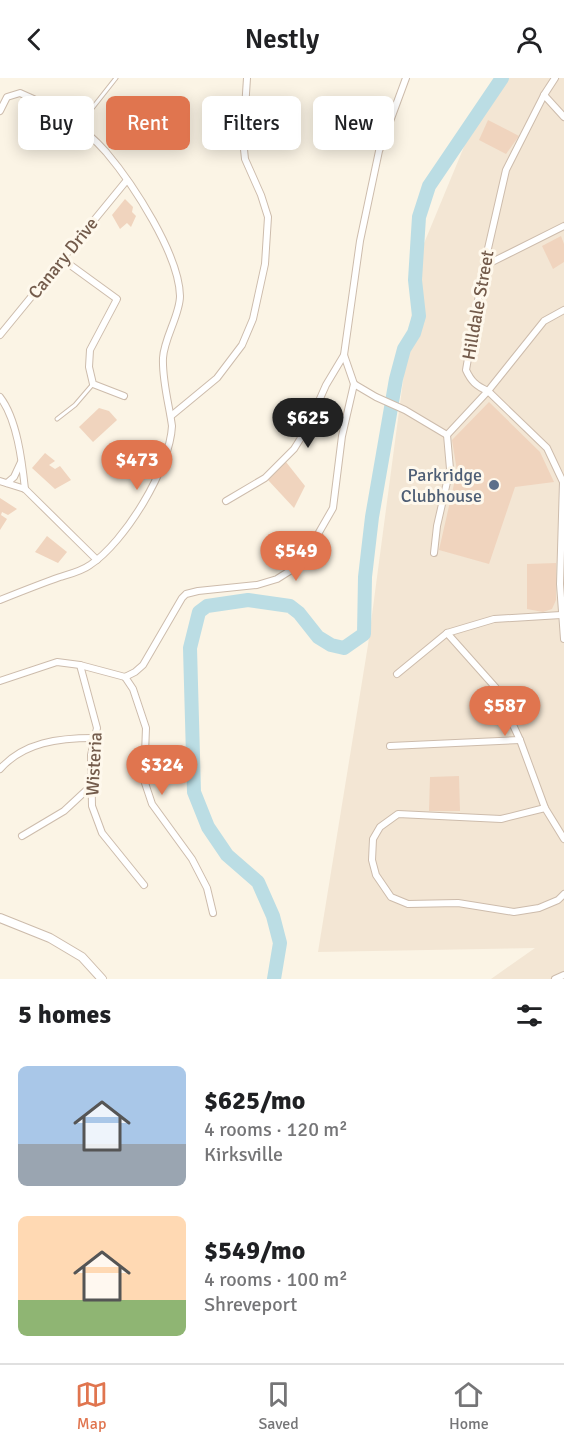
<!DOCTYPE html>
<html lang="en">
<head>
<meta charset="utf-8">
<style>
	body { margin:0; font-family:Signika,sans-serif; background:#f2f2f2; color:#202124; height:100vh; display:flex; flex-direction:column; font-size:22px; white-space:nowrap }
	* { box-sizing:border-box; margin:0 }
	p { font-size:20px; color:#757577 }
	.icon { flex:none; width:33px; height:33px; fill:none; stroke:currentColor; stroke-width:2; stroke-linecap:round; stroke-linejoin:round }
	.map { position:relative; height:901px; overflow:hidden }
	.details { display:flex; flex-direction:column; background:#fff; flex:1 }
	.details>* { flex:none }
	.banner { position:absolute; left:18px; top:18px; width:528px; height:54px; display:flex; gap:12px }
	.price { position:absolute; translate:-50% -51px; padding:0 14px; border-radius:21px; background:#e0754f; color:#fff; font-size:20px; line-height:39px; filter:drop-shadow(0 2px 3px #0008) }
	.price::after { content:''; position:absolute; left:50%; top:36px; width:18px; height:14px; margin-left:-9px; background:inherit; clip-path:polygon(0 0,100% 0,50% 100%) }
	.price.on { background:#222; color:#fff }
	ul { padding:0; list-style:none }
	li { display:flex; align-items:center; gap:18px; height:150px; padding:0 18px }
	li span { display:grid; place-items:center; flex:none; width:168px; height:120px; border-radius:9px; color:#555 }
	li>.icon { margin-inline-start:auto }
	span .icon { width:72px; height:72px; fill:#fffc; stroke-width:1 }
	li b { font-size:26px }
	h2 { display:flex; justify-content:space-between; align-items:center; height:72px; padding:0 18px; font-size:26px }
	.tag { padding:0 21px; border-radius:9px; background:#fff; box-shadow:0 3px 15px #0003; font-size:21px; line-height:54px }
	.tag.on { background:#e0754f; color:#fff }
	header { display:flex; justify-content:space-between; align-items:center; height:78px; padding:0 18px; background:#fff; font-size:27px; font-weight:600 }
	.tab-bar { display:flex; justify-content:space-around; align-items:center; height:84px; border-top:2px solid #e0e0e0; background:#fff; font-size:16px; color:#757577 }
	.tab-bar a { display:grid; justify-items:center; gap:3px }
	.tab-bar .on { color:#e0754f }
	.map>svg:first-child { display:block }
	.residential { fill:#f3e6d4 }
	.lines { fill:none; stroke-linecap:round; stroke-linejoin:round }
	.river { stroke:#bbdde4; stroke-width:14 }
	.building { fill:#f0d4be }
	.service-casing { stroke:#cdbcac; stroke-width:5 }
	.minor-casing { stroke:#cdbcac; stroke-width:8 }
	.tertiary-casing { stroke:#cdbcac; stroke-width:10 }
	.service { stroke:#fff; stroke-width:3 }
	.minor { stroke:#fff; stroke-width:6 }
	.tertiary { stroke:#fff; stroke-width:8 }
	.service-dot { fill:#5c6f8a; stroke:#fef8ec; stroke-width:2 }
	.labels { text-anchor:middle; dominant-baseline:central; stroke-width:6; stroke-linejoin:round; paint-order:stroke }
	.street-label { font-size:18px; fill:#735b4b; stroke:#fef8ec }
	.service-label { font-size:18px; fill:#4e5e75; stroke:#fef8ec; text-anchor:end }
</style>
</head>
<body>
<header><svg class="icon" aria-label="back" viewBox="0 0 24 24"><path d="M15 5l-7 7 7 7"/></svg>Nestly<svg class="icon" aria-label="person" viewBox="0 0 24 24"><circle cx="12" cy="8" r="4"/><path d="M4 21q1-7 8-7t8 7"/></svg></header>
<div class="map">
<svg width="564" height="901" viewBox="0 0 564 901">
	<rect width="100%" height="100%" fill="#fbf4e5"/>
	<!-- residential -->
	<path class="residential" d="M504,0H564V901H491L535,870L318,874L368,567L420,175L473,47Z"/>
	<g class="lines">
		<!-- river -->
		<path class="river" d="M274,901L280,865L273,838L258,804L227,777L208,749L194,714L190,570L199,534L207,528L248,522L290,528L299,535L318,559L331,567L344,570L364,556L365,499L372,439L396,301L404,271L414,255L419,238L415,202L419,139L429,108L502,0"/>
	</g>
	<!-- building -->
	<g class="building">
		<path d="M488,42L519,58L506,76L479,62Z"/>
		<path d="M125,121L133,129L132,134L136,138L131,149L127,145L120,151L112,137Z"/>
		<path d="M561,158L564,166V184L553,191L542,168Z"/>
		<path d="M489,324L540,374L554,404L515,409L489,486L439,472L457,393L452,362Z"/>
		<path d="M99,330L109,333L117,342L93,364L79,349Z"/>
		<path d="M45,375L55,383L49,387L55,391L60,388L71,402L55,411L32,390Z"/>
		<path d="M286,384L305,408L294,430L268,402Z"/>
		<path d="M0,420L17,431L8,437L2,434L1,437L7,441L0,452Z"/>
		<path d="M47,458L67,474L58,485L35,474Z"/>
		<path d="M556,485V522L552,531L543,534L527,531V486Z"/>
		<path d="M459,698L460,733H429L430,699Z"/>
	</g>
	<g class="lines">
		<!-- service casing -->
		<g class="service-casing">
			<g id="service">
				<path d="M79,47L116,0"/>
				<path d="M57,341L75,327L93,306"/>
			</g>
		</g>
		<!-- minor casing -->
		<g class="minor-casing">
			<g id="minor">
				<path d="M406,0L379,73L360,163L344,277L354,306L376,319L405,332L447,357"/>
				<path d="M555,0L544,17L506,92L484,188L466,292C471,303 476,308 488,313L547,370L563,404L560,506L564,561"/>
				<path d="M544,17L564,39"/>
				<path d="M0,33L7,19L20,15C51,28 83,48 106,74C133,106 179,176 180,218C180,237 164,260 163,280C162,302 169,326 172,348C170,390 125,464 90,487C82,493 70,496 60,499C40,506 20,514 0,522"/>
				<path d="M62,181L117,221L90,272L89,289L93,306L124,318"/>
				<path d="M484,188L564,148"/>
				<path d="M0,257L127,102"/>
				<path d="M0,319C17,341 22,383 25,411"/>
				<path d="M171,338L217,300L242,267L253,241L265,186L268,139L261,117L245,81L243,62L247,0"/>
				<path d="M447,357L488,313L544,243L564,232"/>
				<path d="M0,403L25,411L97,482"/>
				<path d="M7,405L14,399L21,384"/>
				<path d="M226,423L265,400L294,371L307,350L326,307L344,277"/>
				<path d="M434,475L437,448L450,391L447,357"/>
				<path d="M447,555L496,610L520,662L545,730L564,761"/>
				<path d="M80,587L97,650L91,677L92,728L102,755L144,807"/>
				<path d="M397,596L447,555L494,541L561,537"/>
				<path d="M125,599L135,594L143,587L182,520L186,516L198,513L257,507L277,501L296,489L306,477L333,430L342,358L354,306"/>
				<path d="M125,599L133,611L146,650L144,702L152,726L192,781L207,810L213,835"/>
				<path d="M0,603L57,584L80,587L125,599"/>
				<path d="M390,668L520,662"/>
				<path d="M0,691C24,664 59,660 94,660"/>
				<path d="M545,730L501,741L398,736L380,749L373,761L372,782L376,797L391,819L408,826L458,825L514,834L539,830L558,822L564,816"/>
				<path d="M22,758L64,733L92,707"/>
				<path d="M555,901L564,897"/>
			</g>
		</g>
		<!-- tertiary casing -->
		<g class="tertiary-casing">
			<path id="tertiary" d="M0,840L50,860L82,879L102,901"/>
		</g>
		<!-- service -->
		<use href="#service" class="service"/>
		<!-- minor -->
		<use href="#minor" class="minor"/>
		<!-- tertiary -->
		<use href="#tertiary" class="tertiary"/>
	</g>
	<!-- markers -->
	<circle class="service-dot" cx="494" cy="407" r="6"/>
	<g class="labels">
		<!-- street labels -->
		<g class="street-label">
			<text transform="translate(63 180) rotate(-51)">Canary Drive</text>
			<text transform="translate(478 227) rotate(-80)">Hilldale Street</text>
			<text transform="translate(94 686) rotate(-87)">Wisteria</text>
		</g>
		<!-- service labels -->
		<g class="service-label">
			<text x="482" y="397">Parkridge<tspan x="482" dy="21">Clubhouse</tspan></text>
		</g>
	</g>
</svg>
<b class="price on" style="left:308px;top:371px">$625</b>
<b class="price" style="left:137px;top:413px">$473</b>
<b class="price" style="left:296px;top:504px">$549</b>
<b class="price" style="left:505px;top:659px">$587</b>
<b class="price" style="left:162px;top:718px">$324</b>
<div class="banner">
<a class="tag">Buy</a>
<a class="tag on">Rent</a>
<a class="tag">Filters</a>
<a class="tag">New</a>
</div>
</div>
<section class="details">
<h2>5 homes<svg class="icon" aria-label="filters" viewBox="0 0 24 24"><path d="M4 7h16M4 17h16"/><circle cx="9" cy="7" r="2"/><circle cx="15" cy="17" r="2"/></svg></h2>
<ul>
<li><span style="background:linear-gradient(#a9c7e8 65%,#9aa5b1 0)"><svg class="icon" aria-label="home" viewBox="0 0 24 24"><path d="M3 11l9-7 9 7M6 9v11h12V9"/></svg></span><div><b>$625/mo</b><p>4 rooms · 120 m²</p><p>Kirksville</p></div></li>
<li><span style="background:linear-gradient(#ffd9b3 70%,#8fb573 0)"><svg class="icon" aria-label="home" viewBox="0 0 24 24"><path d="M3 11l9-7 9 7M6 9v11h12V9"/></svg></span><div><b>$549/mo</b><p>4 rooms · 100 m²</p><p>Shreveport</p></div></li>
</ul>
</section>
<nav class="tab-bar">
<a class="on"><svg class="icon" aria-label="map" viewBox="0 0 24 24"><path d="M3 6l6-2 6 2 6-2v14l-6 2-6-2-6 2zM9 4v14M15 6v14"/></svg>Map</a>
<a><svg class="icon" aria-label="saved" viewBox="0 0 24 24"><path d="M7 4h10v16l-5-4-5 4z"/></svg>Saved</a>
<a><svg class="icon" aria-label="home" viewBox="0 0 24 24"><path d="M3 11l9-7 9 7M6 9v11h12V9"/></svg>Home</a>
</nav>
</body>
</html>
